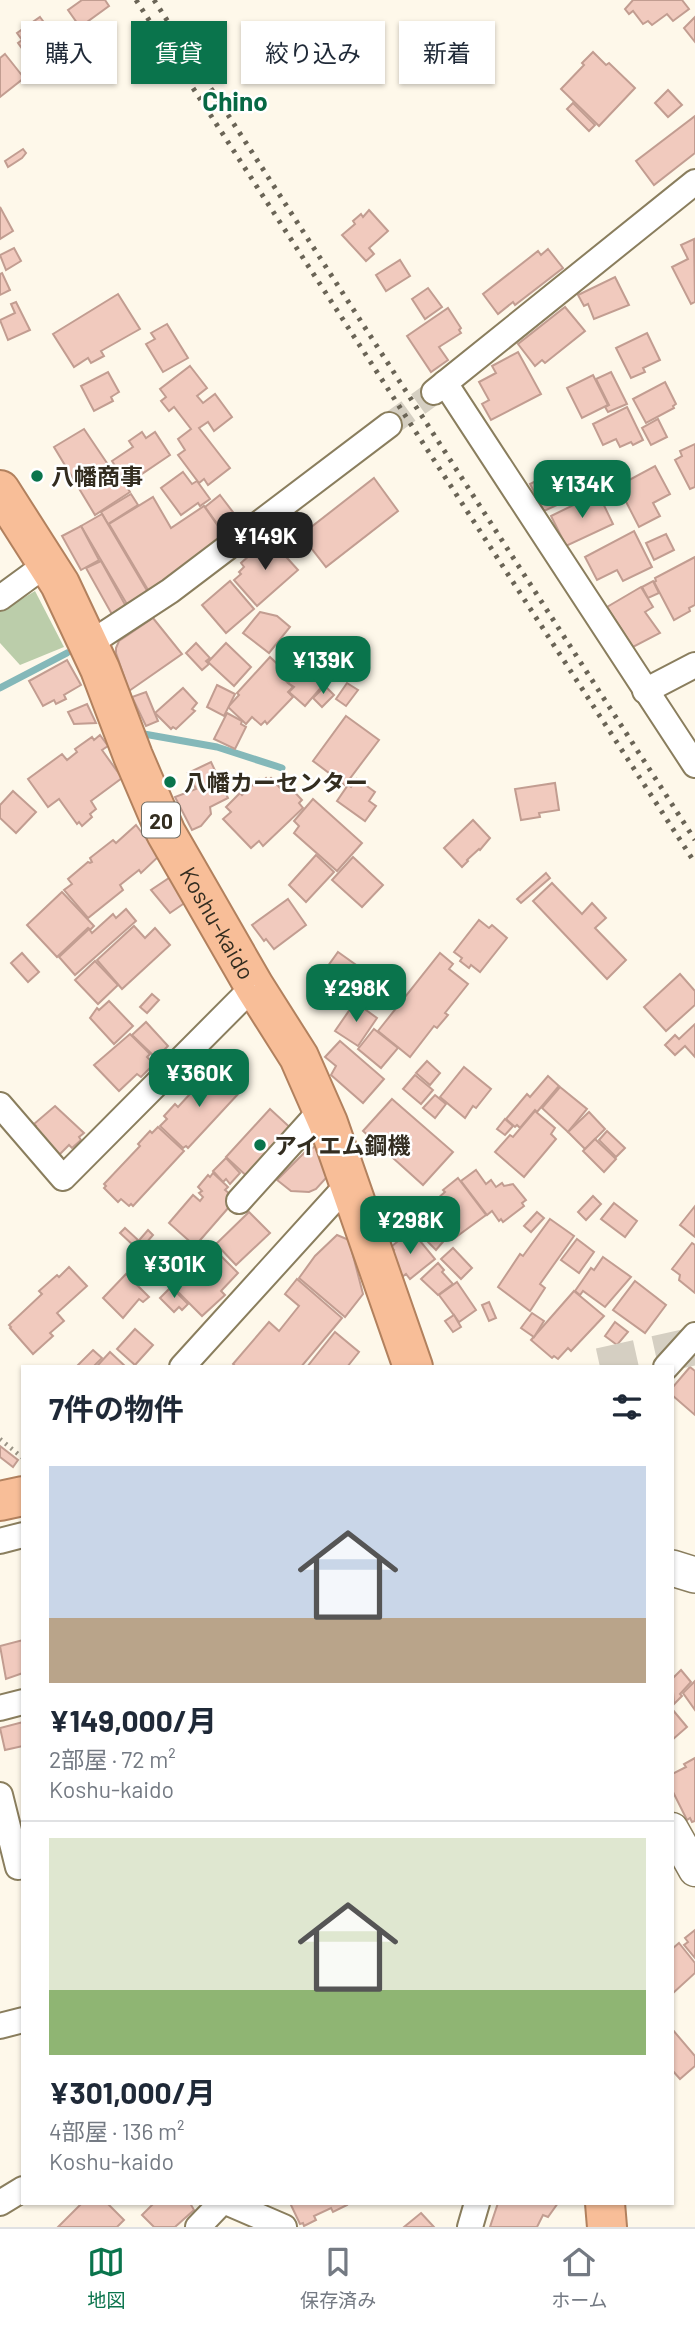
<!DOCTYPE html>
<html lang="ja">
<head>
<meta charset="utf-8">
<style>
	body { margin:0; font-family:Barlow,"Noto Sans JP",sans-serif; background:#f6f6f7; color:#1f2937; height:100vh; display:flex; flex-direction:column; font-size:26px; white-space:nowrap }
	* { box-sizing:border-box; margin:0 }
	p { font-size:23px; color:#747a83 }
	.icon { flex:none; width:38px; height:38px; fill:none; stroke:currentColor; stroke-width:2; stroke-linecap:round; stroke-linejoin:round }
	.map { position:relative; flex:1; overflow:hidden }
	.details { position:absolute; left:21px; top:1365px; width:653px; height:840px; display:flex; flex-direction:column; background:#fff; border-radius:0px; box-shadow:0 2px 5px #0004 }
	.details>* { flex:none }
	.top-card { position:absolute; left:21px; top:21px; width:654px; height:63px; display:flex; gap:14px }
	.price { position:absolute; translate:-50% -60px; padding:0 16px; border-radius:14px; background:#0a744c; color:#fff; font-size:23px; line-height:46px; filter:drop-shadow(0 2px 4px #0008) }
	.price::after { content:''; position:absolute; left:50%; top:42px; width:21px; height:16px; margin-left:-10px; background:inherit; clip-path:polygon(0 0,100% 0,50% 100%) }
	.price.on { background:#222; color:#fff }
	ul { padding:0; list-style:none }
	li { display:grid; align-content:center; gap:14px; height:371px; padding:0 28px }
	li+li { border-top:2px solid #e0e1e3 }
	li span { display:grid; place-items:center; height:217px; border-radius:0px; color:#555 }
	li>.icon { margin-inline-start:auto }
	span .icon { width:126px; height:126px; fill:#fffc; stroke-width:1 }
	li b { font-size:30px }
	h2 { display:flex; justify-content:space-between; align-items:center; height:84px; padding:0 28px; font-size:30px }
	.chip { padding:0 24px; border-radius:0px; background:#fff; box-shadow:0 2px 5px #0004; font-size:24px; line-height:63px }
	.chip.on { background:#0a744c; color:#fff }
	.menu { display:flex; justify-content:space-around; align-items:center; height:98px; border-top:2px solid #e0e1e3; background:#fff; font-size:19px; color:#747a83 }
	.menu a { display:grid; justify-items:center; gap:4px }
	.menu .on { color:#0a744c }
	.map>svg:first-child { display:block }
	.green { fill:#bbcdaa }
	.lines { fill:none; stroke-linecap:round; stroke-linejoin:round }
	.stream { stroke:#84b8b9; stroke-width:7 }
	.building { fill:#f1cabe; stroke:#c29d91; stroke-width:2 }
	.minor-tunnel { stroke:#d5cfc2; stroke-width:24; stroke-dasharray:24 12; stroke-linecap:butt }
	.trunk-tunnel { stroke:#d5cfc2; stroke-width:38; stroke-dasharray:38 19; stroke-linecap:butt }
	.minor-casing { stroke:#8a7e5e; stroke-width:28 }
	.tertiary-casing { stroke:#8a7e5e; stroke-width:35 }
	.secondary-casing { stroke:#8a7e5e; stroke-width:38 }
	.trunk-casing { stroke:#b2815e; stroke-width:42 }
	.path { stroke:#9a9486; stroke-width:4.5; stroke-dasharray:2 5; stroke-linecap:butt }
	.minor { stroke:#fff; stroke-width:24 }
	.tertiary { stroke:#fff; stroke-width:32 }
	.secondary { stroke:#fff; stroke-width:35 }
	.trunk { stroke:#f8be98; stroke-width:38 }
	.rail { stroke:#6a6456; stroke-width:5; stroke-dasharray:3.5 7; stroke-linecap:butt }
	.poi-dot { fill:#0a744c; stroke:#fff; stroke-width:2.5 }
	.labels { text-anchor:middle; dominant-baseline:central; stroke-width:5; stroke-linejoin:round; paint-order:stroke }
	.shield { fill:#fff; stroke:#706c63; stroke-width:2 }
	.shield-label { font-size:21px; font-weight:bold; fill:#332d20 }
	.poi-label { font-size:23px; font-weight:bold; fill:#332d20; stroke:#fff; text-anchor:start }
	.street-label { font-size:23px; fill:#332d20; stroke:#fff }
	.quarter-label { font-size:26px; font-weight:bold; fill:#076844; stroke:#fff }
</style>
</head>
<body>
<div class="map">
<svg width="695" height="2227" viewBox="0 0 695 2227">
	<rect width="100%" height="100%" fill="#fef8ea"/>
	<!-- green -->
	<path class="green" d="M35,591L64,647L20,665L0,643V612Z"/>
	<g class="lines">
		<!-- stream -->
		<g class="stream">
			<path d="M0,688L67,653"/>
			<path d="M144,734L217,747L282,768"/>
		</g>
	</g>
	<!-- building -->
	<g class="building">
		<path d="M82,0H105L109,6L80,27L68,10Z"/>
		<path d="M633,0H682L689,9L673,21L667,14L652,25L648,21L643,24L633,11L629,14L625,9Z"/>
		<path d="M40,17L60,44L43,57L40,54L31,61L18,43L22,40L17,33Z"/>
		<path d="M695,17V42L684,28Z"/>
		<path d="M593,52L606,65L609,63L635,88L599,126L561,89L584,65L582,63Z"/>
		<path d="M5,54L24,78L0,97V58Z"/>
		<path d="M668,90L682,105L668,117L655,103Z"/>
		<path d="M573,103L595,125L589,131L567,109Z"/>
		<path d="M695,116V153L654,185L636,161Z"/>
		<path d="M23,149L26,153L22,158L8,167L5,161Z"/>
		<path d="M0,207L13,231L0,239Z"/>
		<path d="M369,210L388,231L369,248L374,254L366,261L342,235L355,224L353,221L361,214L363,217Z"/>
		<path d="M694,239L695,302L691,304L672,267L688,259L681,245Z"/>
		<path d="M14,248L21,261L6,270L0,255Z"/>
		<path d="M548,249L563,268L515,305L513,302L498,314L483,294L538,251L541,255Z"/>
		<path d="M400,260L410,276L386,291L376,275Z"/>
		<path d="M2,273L10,290L0,295V274Z"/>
		<path d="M615,277L629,305L594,319L588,304L584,306L578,295Z"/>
		<path d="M428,288L442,307L425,319L412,299Z"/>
		<path d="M118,294L140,329L101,351L104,356L91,363L88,358L74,367L53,334Z"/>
		<path d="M16,302L30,330L8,340L0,320L15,313L11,304Z"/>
		<path d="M565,307L585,331L545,363L542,360L535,366L518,344Z"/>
		<path d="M448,308L461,328L459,330L461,333L439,347L448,360L431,372L407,336Z"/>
		<path d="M167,324L188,358L163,372L146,344L155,339L151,333Z"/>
		<path d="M647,333L660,360L643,368L645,372L631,378L616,348Z"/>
		<path d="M518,352L541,394L491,420L482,404L489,400L479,382L496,373L492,366Z"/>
		<path d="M190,366L207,388L197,396L203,403L215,394L232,417L214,431L208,422L199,428L230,468L208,485L204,479L199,483L178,455L185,450L178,439L191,429L174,407L169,411L161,401L166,397L160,389Z"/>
		<path d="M108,372L119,392L111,397L113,401L94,411L81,386Z"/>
		<path d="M611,372L627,404L608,412L605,407L609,405L596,379Z"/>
		<path d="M593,375L608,405L582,418L567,388Z"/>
		<path d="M665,382L676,404L673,406L674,408L646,423L633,399Z"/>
		<path d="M627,407L643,440L633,445L631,442L620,447L616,439L603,445L593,424Z"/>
		<path d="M658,419L667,437L651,445L642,428Z"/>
		<path d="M84,429L111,469L114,466L130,492L95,515L54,447Z"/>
		<path d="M142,432L146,438L155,432L170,455L127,484L112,461L133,447L129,441Z"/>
		<path d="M695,444V487L690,489L675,460L682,456L680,451Z"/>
		<path d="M570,464L585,492L544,511L530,484Z"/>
		<path d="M655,466L670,494L653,503L660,516L639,527L618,486Z"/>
		<path d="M183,472L192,484L197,481L210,499L200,506L198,503L181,515L161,488Z"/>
		<path d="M374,478L398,511L326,567L301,535Z"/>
		<path d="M598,493L613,524L566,546L551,516Z"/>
		<path d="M131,494L138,505L108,524L101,512Z"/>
		<path d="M220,495L242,524L226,536L205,507Z"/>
		<path d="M153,497L171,528L204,506L227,539L151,595L109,524Z"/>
		<path d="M102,514L149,594L128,606L81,526Z"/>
		<path d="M81,526L99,560L81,570L62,536Z"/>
		<path d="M634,531L652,567L623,581L617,570L597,580L585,557Z"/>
		<path d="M666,534L674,550L654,560L646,543Z"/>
		<path d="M269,538L298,570L257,606L234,580L241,574L239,572L244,567L241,563Z"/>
		<path d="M695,557V605L689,608L690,611L674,620L654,582L656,581L655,578Z"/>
		<path d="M101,561L128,610L114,618L86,568Z"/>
		<path d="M230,581L254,609L226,633L202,605Z"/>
		<path d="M653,581L659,593L648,598L642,587Z"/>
		<path d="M641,587L653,607L645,612L660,633L633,647L607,607Z"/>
		<path d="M260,612L277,616L290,627L269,653L243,633Z"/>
		<path d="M153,618L182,654L129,691L116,653V648L119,641Z"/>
		<path d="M196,643L210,658L206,661L209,664L202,670L186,653Z"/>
		<path d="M226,643L251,667L234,686L208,662Z"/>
		<path d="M270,657L291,677L286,681L293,687L288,692L293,697L267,724L265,721L261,725L252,717L246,724L228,707L239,695L237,693Z"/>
		<path d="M326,657L341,669L326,686V683L313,672Z"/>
		<path d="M67,660L81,685L64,695L66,699L56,704L54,700L43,706L29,681Z"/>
		<path d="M304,665L325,683L305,706L289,692L294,687L288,683Z"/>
		<path d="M347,683L358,690L346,706L336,699Z"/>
		<path d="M217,685L235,694L224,716L207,707Z"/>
		<path d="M325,686L334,695L322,707L313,698Z"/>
		<path d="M183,688L197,703L192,709L195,711L176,729L173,727L171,729L155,713Z"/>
		<path d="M146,692L158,721L146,726L132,697Z"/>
		<path d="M87,704L96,723L74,724L68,712Z"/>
		<path d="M227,713L242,721L241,724L246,727L235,749L214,739Z"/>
		<path d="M346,716L379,740L345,785L313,761Z"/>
		<path d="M100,735L108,746L102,750L122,778L91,801L96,809L90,814L92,817L82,826L79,822L77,824L59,799L48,807L28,779L62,754L67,760L77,752L75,749L92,737L94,740Z"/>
		<path d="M211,762L228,798L210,807L211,814L201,826L192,830L175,797L196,789L188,773Z"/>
		<path d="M266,778L268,781L271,778L282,790L288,785L302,800L299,803L303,808L263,846L259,841L251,848L223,819L231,812L226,807L240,793L242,795L259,779L262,782Z"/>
		<path d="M357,779L375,792L369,801L376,806L365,821L337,801L348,785L351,787Z"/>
		<path d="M555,783L559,810L539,813L540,817L521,820L515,789Z"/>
		<path d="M13,791L36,812L16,833L0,818V805Z"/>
		<path d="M313,799L362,843L337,871L294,833L299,826L294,821Z"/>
		<path d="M473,820L490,838L480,850L479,849L467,860L468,861L462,867L444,848Z"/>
		<path d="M136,825L159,856L141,873L139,870L120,885L123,890L88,918L64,890L72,884L68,879L88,862L90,863L92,862L90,858L113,840L116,843Z"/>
		<path d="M316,855L334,872L306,902L289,885Z"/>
		<path d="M353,857L383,885L362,907L332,880Z"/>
		<path d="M546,873L550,878L521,903L517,899Z"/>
		<path d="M172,876L186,902L170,913L151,890Z"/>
		<path d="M552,883L582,914L592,903L606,918L595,928L626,960L607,979L533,901Z"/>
		<path d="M62,892L94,926L90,930L88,928L57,957L27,925Z"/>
		<path d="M288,899L306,925L274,949L266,939L264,941L252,925Z"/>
		<path d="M126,909L136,921L75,975L59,957L89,929L92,933L113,914L116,918Z"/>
		<path d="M479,920L489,928L492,925L507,938L480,972L471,965L469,968L460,961L462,958L454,952Z"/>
		<path d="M134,926L145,938L155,928L170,945L122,989L97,960Z"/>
		<path d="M338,952L359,967L346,986L350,989L346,995L320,977Z"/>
		<path d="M22,953L39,972L28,982L11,963Z"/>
		<path d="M440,953L453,964L449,969L468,984L445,1013L448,1015L437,1028L434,1026L410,1057L378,1031Z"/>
		<path d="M95,961L118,985L98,1004L75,980Z"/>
		<path d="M680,974L695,991V1005L666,1031L644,1007Z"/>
		<path d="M152,994L159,1000L147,1013L140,1007Z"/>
		<path d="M109,1001L133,1026L114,1044L90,1018L97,1008L99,1010Z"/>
		<path d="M355,1002L377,1018L358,1046L335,1031Z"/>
		<path d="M146,1022L168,1046L156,1058L132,1035Z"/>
		<path d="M695,1024V1057L685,1046L675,1055L665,1045L675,1035L679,1039Z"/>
		<path d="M374,1029L398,1048L381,1068L358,1049Z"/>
		<path d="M130,1034L150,1054L147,1057L154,1064L141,1077L137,1074L119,1091L94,1065Z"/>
		<path d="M340,1041L384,1079L363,1103L331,1075L336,1066L325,1057Z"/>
		<path d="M427,1061L440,1073L430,1085L416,1073Z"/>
		<path d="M464,1067L491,1089L476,1108L473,1106L465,1118L440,1097Z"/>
		<path d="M217,1068L232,1081L229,1084L239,1093L188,1148L186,1146L183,1148L160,1126L167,1119L164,1116L175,1104L178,1107L213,1069L214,1071Z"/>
		<path d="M415,1075L433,1090L421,1104L403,1089Z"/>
		<path d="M548,1076L559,1086L537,1112L535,1110L520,1128L517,1125L515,1127L506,1119L527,1094L530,1097Z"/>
		<path d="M560,1087L587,1109L568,1132L542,1108Z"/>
		<path d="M435,1095L446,1104L435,1118L423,1108Z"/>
		<path d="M392,1099L453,1152L423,1185L363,1131Z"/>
		<path d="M55,1106L84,1133L79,1137L81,1140L72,1148L69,1145L59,1155L34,1128L36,1126L34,1124Z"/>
		<path d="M270,1109L295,1132L251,1180L226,1157Z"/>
		<path d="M535,1111L555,1128L551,1134L556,1139L524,1177L495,1152L510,1135L513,1137Z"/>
		<path d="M589,1112L605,1129L585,1149L568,1132Z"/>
		<path d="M505,1119L513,1126L505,1135L497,1129Z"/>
		<path d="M158,1127L184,1151L133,1206L131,1204L129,1206L121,1199L118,1202L104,1188L106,1186L104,1184L140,1146L138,1144L150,1131L152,1133Z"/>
		<path d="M607,1131L625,1148L616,1157L599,1140Z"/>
		<path d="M595,1139L616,1159L604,1172L583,1151Z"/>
		<path d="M315,1146L321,1152L328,1172L326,1178L316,1189L309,1192L291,1191L277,1180L306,1151L307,1153Z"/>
		<path d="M226,1158L240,1173L230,1184L226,1179L223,1182L213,1171Z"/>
		<path d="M476,1170L486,1184L491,1180L496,1187L502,1183L504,1186L513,1184L526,1200L522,1203L524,1206L503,1222L501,1219L499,1221L492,1211L487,1215L461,1181Z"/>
		<path d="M213,1173L228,1187L225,1190L236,1199L195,1246L169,1223L193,1195L200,1201L203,1197L199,1193L202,1191L198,1187L208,1175L210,1177Z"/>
		<path d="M458,1178L486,1215L452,1240L448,1236L436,1250L409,1223L427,1203L430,1205L445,1192L443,1190Z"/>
		<path d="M593,1196L601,1204L586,1220L578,1212Z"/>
		<path d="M614,1203L637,1221L625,1237L601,1219Z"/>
		<path d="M695,1206V1237L680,1225Z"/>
		<path d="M249,1212L270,1233L236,1265L216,1244Z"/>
		<path d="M537,1212L544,1218L531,1232L524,1226Z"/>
		<path d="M550,1219L574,1236L540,1284L545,1288L530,1311L498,1287L520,1254L523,1256Z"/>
		<path d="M125,1228L138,1240L133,1245L120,1233Z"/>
		<path d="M148,1230L153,1235L140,1250L135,1245Z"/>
		<path d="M411,1230L435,1259L410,1279L406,1274L402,1277L388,1255L394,1250L391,1247Z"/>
		<path d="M337,1235L349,1240L363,1294L345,1317L299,1278L315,1256Z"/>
		<path d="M577,1239L594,1252L579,1273L561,1260Z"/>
		<path d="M692,1243L695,1245V1293L679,1280L680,1275L672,1269Z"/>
		<path d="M210,1245L238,1273L221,1291L225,1295L202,1316L171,1285Z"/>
		<path d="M453,1248L472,1268L461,1279L441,1259Z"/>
		<path d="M603,1257L631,1277L605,1307L583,1291L580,1295L575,1291L591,1268L594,1270Z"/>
		<path d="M438,1263L444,1270L442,1272L453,1284L438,1295L421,1279Z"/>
		<path d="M69,1267L87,1286L57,1313L64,1321L50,1333L53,1336L33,1354L10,1328L11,1327L9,1325L42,1294L39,1291L57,1275L59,1277Z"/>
		<path d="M126,1274L149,1297L143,1302L139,1299L123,1318L103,1298Z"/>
		<path d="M297,1279L342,1318L301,1367H236L233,1364L269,1322L279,1331L299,1306L285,1294Z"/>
		<path d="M635,1281L666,1305L645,1333L613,1310Z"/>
		<path d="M457,1282L476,1310L459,1322L439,1295Z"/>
		<path d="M171,1287L188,1304L182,1310L179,1307L174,1312L160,1298Z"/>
		<path d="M574,1291L604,1316L571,1351L568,1348L558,1359L554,1356L552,1358L531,1340Z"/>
		<path d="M489,1302L496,1318L489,1321L482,1305Z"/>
		<path d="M532,1313L544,1321L534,1337L521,1328Z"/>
		<path d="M454,1315L461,1327L453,1332L445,1321Z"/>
		<path d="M615,1322L628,1332L617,1345L605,1336Z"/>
		<path d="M135,1329L153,1345L135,1365L117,1349Z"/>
		<path d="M335,1332L359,1352L347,1367H307Z"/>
		<path d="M93,1350L102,1358L93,1367H76Z"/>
		<path d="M110,1352L126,1367H100L98,1365Z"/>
		<path d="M690,1367L695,1371V1415L672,1395V1388Z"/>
		<path d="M0,1446L18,1460L13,1467L0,1457Z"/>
		<path d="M23,1640V1673L6,1679L0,1646Z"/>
		<path d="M681,1670L691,1682L680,1694L682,1696L674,1704L672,1679Z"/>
		<path d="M695,1681V1710L683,1693Z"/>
		<path d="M672,1709L687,1727L672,1740Z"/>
		<path d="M23,1722V1746L5,1750L0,1728Z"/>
		<path d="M695,1758V1821L692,1822L690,1818L687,1820L672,1790V1774L686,1767L684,1764Z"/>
		<path d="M695,1930V1958L684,1945L688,1942L685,1938Z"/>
		<path d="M679,1943L695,1963V1973L672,1994V1949Z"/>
		<path d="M672,2029L695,2056V2066L680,2079L672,2070Z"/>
		<path d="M82,2203H107L124,2220L117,2227H58Z"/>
		<path d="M154,2203H190L194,2210L175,2227H154L142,2215Z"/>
		<path d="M290,2203H346L347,2205L333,2212L331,2208L314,2216L316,2220L304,2226L303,2223L300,2224Z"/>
		<path d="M498,2203H558L548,2217L543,2215L537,2227H490Z"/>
		<path d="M421,2213L434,2227H404Z"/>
	</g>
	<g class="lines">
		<!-- minor-tunnel -->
		<path class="minor-tunnel" d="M389,425L432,394"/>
		<!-- trunk-tunnel -->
		<path class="trunk-tunnel" d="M600,1367L695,1346"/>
		<!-- minor casing -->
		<g class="minor-casing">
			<g id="minor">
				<path d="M445,383L695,765"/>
				<path d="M434,392L695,182"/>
				<path d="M0,598L48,563"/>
				<path d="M89,644L170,591L389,425"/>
				<path d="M645,691L695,665"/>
				<path d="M0,1105L63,1178L254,986"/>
				<path d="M239,1201L322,1109"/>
				<path d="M182,1367L350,1182"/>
				<path d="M666,1367L695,1335"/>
				<path d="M0,1541L23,1535"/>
				<path d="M0,1708L23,1702"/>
				<path d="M0,1795L18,1867"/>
				<path d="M0,2026L23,2020"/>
				<path d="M0,2203L23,2189"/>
				<path d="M228,2203L284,2227"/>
				<path d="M198,2227L221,2203"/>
				<path d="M470,2227L477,2203"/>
			</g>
		</g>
		<!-- tertiary casing -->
		<g class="tertiary-casing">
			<path id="tertiary" d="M672,1829L695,1870"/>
		</g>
		<!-- secondary casing -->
		<g class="secondary-casing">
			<path id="secondary" d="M672,1568L695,1575"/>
		</g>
		<!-- trunk casing -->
		<g class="trunk-casing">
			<g id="trunk">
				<path id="s1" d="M0,490L60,584L100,669L133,756L166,833L254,986L299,1057L328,1123L413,1367"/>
				<path d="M0,1501L23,1496"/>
				<path d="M605,2203L607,2227"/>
			</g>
		</g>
		<!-- path -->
		<path class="path" d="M0,1439L23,1458"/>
		<!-- minor -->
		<use href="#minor" class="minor"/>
		<!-- tertiary -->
		<use href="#tertiary" class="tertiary"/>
		<!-- secondary -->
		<use href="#secondary" class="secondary"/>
		<!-- trunk -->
		<use href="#trunk" class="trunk"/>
		<!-- rail -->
		<g class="rail">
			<path d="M136,0L695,863"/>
			<path d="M154,0L695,840"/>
		</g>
	</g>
	<!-- markers -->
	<g class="poi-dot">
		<circle cx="37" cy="476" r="7"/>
		<circle cx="170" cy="782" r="7"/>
		<circle cx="260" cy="1145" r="7"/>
	</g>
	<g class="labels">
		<!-- shield labels -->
		<rect class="shield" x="142" y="802.5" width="38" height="35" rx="5"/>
		<g class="shield-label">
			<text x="161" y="820">20</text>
		</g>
		<!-- poi labels -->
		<g class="poi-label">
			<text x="51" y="476">八幡商事</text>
			<text x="184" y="782">八幡カーセンター</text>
			<text x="274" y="1145">アイエム鋼機</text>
		</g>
		<!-- street labels -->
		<g class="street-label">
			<text stroke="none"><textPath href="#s1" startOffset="486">Koshu-kaido</textPath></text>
		</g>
		<!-- quarter labels -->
		<g class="quarter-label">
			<text x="235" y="100">Chino</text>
		</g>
	</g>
</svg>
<b class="price" style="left:582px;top:520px">¥134K</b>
<b class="price on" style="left:265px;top:572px">¥149K</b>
<b class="price" style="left:323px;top:696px">¥139K</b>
<b class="price" style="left:356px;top:1024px">¥298K</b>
<b class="price" style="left:199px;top:1109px">¥360K</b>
<b class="price" style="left:410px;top:1256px">¥298K</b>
<b class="price" style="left:174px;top:1300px">¥301K</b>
<div class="top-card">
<a class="chip">購入</a>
<a class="chip on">賃貸</a>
<a class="chip">絞り込み</a>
<a class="chip">新着</a>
</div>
<section class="details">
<h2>7件の物件<svg class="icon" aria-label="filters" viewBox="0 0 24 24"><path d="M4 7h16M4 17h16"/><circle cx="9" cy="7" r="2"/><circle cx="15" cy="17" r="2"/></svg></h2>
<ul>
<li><span style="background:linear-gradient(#c9d6e8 70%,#b9a48a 0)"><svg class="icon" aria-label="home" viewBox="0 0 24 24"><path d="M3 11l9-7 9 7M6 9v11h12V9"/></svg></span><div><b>¥149,000/月</b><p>2部屋 · 72 m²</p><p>Koshu-kaido</p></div></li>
<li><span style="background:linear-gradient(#dfe7d0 70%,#8fb573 0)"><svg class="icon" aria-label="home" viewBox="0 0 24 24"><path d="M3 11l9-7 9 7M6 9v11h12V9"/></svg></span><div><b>¥301,000/月</b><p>4部屋 · 136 m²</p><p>Koshu-kaido</p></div></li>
</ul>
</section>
</div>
<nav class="menu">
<a class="on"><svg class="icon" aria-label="map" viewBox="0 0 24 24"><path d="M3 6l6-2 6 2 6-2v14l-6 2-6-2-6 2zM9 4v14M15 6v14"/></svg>地図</a>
<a><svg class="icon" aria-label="saved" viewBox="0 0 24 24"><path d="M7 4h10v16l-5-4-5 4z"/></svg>保存済み</a>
<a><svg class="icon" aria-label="home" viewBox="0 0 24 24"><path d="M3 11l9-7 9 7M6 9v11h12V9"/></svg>ホーム</a>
</nav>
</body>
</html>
